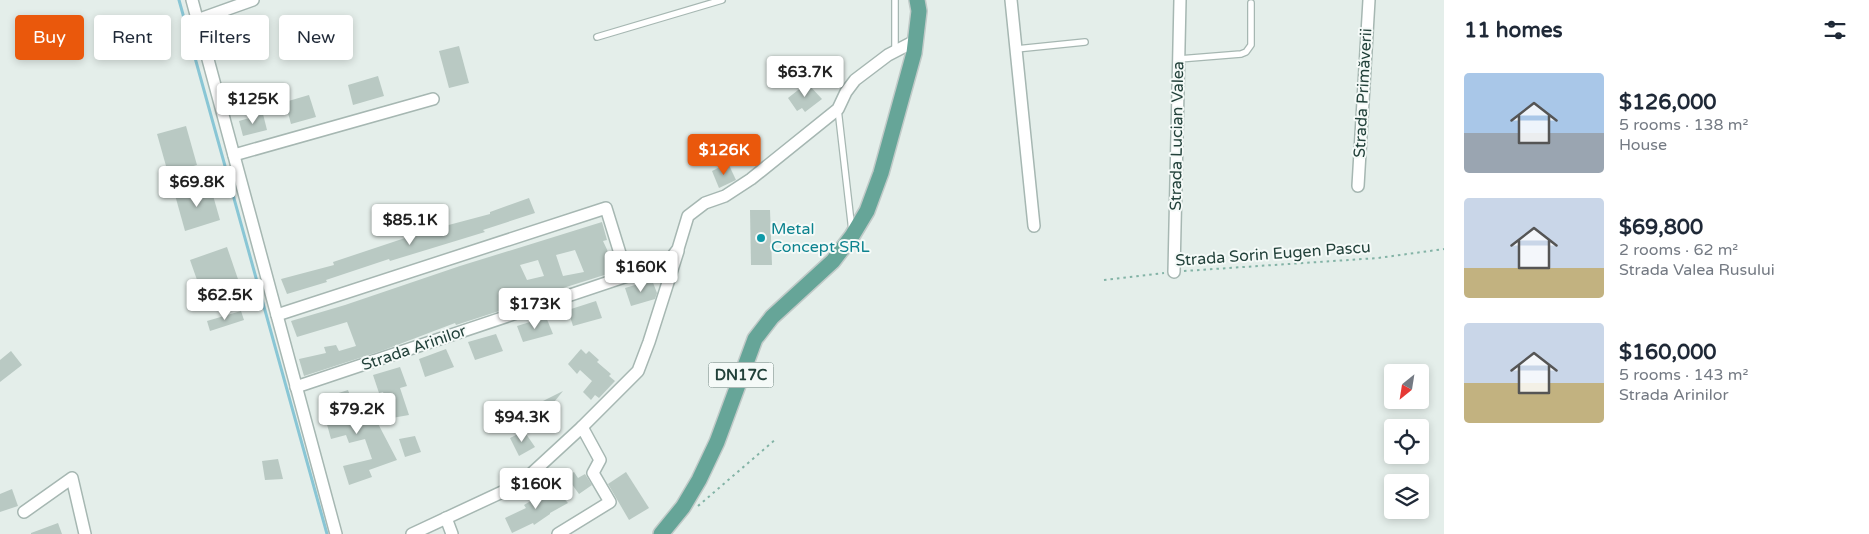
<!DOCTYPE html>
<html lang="en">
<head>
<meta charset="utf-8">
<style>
	body { margin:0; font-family:"Varela Round",sans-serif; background:#f2f2f3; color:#1f2937; height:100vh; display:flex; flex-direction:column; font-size:19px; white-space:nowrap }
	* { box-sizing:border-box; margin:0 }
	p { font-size:16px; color:#747a83 }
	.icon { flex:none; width:28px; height:28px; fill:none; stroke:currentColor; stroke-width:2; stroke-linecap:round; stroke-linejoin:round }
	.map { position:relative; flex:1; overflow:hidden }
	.drawer { display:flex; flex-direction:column; background:#fff; width:425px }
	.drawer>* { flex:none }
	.banner { position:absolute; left:15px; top:15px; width:475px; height:45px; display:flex; gap:10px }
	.needle { width:32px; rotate:210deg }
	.tools { position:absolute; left:1384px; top:364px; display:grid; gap:10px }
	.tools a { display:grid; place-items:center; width:45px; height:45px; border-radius:5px; background:#fff; box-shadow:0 2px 8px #0003; font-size:25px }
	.price { position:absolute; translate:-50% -42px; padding:0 11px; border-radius:5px; background:#fff; color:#222; font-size:16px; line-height:32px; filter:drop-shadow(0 1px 2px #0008) }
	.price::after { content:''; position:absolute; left:50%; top:30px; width:15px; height:11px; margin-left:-8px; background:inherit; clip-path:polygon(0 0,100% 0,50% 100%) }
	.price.current { background:#ea580c; color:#fff }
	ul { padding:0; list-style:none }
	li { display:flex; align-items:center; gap:15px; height:125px; padding:0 20px }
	li span { display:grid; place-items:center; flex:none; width:140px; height:100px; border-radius:5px; color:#555 }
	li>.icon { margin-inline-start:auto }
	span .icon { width:60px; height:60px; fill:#fffc; stroke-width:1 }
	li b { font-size:21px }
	h2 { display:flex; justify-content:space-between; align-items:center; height:60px; padding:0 20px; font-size:21px }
	.chip { padding:0 18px; border-radius:5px; background:#fff; box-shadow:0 2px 8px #0003; font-size:18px; line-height:45px }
	.chip.current { background:#ea580c; color:#fff }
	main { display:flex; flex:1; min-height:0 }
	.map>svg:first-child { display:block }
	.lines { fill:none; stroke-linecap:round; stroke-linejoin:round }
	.stream { stroke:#89c6d5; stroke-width:3 }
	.building { fill:#b9c9c3; fill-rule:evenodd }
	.lane-casing { stroke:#a6b7b2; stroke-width:8 }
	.street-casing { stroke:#a6b7b2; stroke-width:14 }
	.primary-casing { stroke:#c1cac8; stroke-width:18 }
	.path { stroke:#83b3a6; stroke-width:2; stroke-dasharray:2.5 4; stroke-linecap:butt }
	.lane { stroke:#fff; stroke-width:5.5 }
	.street { stroke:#fff; stroke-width:11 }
	.primary { stroke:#66a598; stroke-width:15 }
	.culture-dot { fill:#0f9aa8; stroke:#f5faf8; stroke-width:2 }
	.labels { text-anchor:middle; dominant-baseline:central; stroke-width:4; stroke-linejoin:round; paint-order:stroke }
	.shield { fill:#f5faf8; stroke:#617873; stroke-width:1 }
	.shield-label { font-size:15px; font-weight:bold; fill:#22413a }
	.street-label { font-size:16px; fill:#22413a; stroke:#f5faf8 }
	.culture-label { font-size:16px; fill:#0d838f; stroke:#f5faf8; text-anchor:start }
</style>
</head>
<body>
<main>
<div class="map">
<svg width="1444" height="534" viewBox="0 0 1444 534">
	<rect width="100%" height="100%" fill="#e4eeea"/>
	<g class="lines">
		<!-- stream -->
		<path class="stream" d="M179,0L327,534"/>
	</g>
	<!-- building -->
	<g class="building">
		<path d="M459,46L469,83L449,88L439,51Z"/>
		<path d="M378,76L384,96L353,105L348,85Z"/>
		<path d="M807,83L822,99L805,112L802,108L797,111L788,98Z"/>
		<path d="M309,95L316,117L291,124L285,102Z"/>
		<path d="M263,114L267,130L243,136L239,121Z"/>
		<path d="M186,126L197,165L168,173L157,134Z"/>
		<path d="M728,163L736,180L719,188L712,171Z"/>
		<path d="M210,185L220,220L185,231L175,195Z"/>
		<path d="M529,198L535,213L483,230L485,232L390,261L389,259L326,280L327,282L287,294L281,279L334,265L333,262L426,231L490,214V212Z"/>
		<path d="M750,210H770L772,265H751Z"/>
		<path d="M602,222L607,240L603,241L617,271L544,294L545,296L456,325L455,323L384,350L304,376L299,359L326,353L324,347L336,345L339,351L356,346L347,322L297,337L291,321L345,305L460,266ZM575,250L584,272L563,276L556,255ZM538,260L544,276L527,280L520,265Z"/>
		<path d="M227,247L240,285L203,297L190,260Z"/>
		<path d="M652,280L657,293L655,299L631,306L625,288Z"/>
		<path d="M596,301L602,318L573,326L568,310Z"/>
		<path d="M241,311L244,320L210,331L207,321Z"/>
		<path d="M546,317L553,334L523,342L517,326Z"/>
		<path d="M496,334L503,351L475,360L468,342Z"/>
		<path d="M446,349L454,367L425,377L419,359Z"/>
		<path d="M581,349L586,354L589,351L599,360L597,362L611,374L609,376L615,381L599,398L595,395L591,400L583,392L592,381L580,370L577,374L568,364Z"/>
		<path d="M11,351L22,365L0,382V360Z"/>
		<path d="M400,367L407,386L400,388L409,415L392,418L383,392L379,393L373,375Z"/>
		<path d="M348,390L358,419L373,414L397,460L369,470L372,477L349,485L343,466L372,459L365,439L349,443L346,435L331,439L320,399Z"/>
		<path d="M563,391L538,422L531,407Z"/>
		<path d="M524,431L535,447L519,456L510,438Z"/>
		<path d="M415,436L421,452L405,457L399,439Z"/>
		<path d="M278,459L283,479L265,480L262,461Z"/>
		<path d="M574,472L578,478L585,474L592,485L579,494L566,476Z"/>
		<path d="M626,472L649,508L629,520L608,484Z"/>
		<path d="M554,487L568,503L550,513V514L534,525L533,523L512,533L505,518L526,508L524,505Z"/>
		<path d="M12,489L18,506L0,512V494Z"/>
		<path d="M58,523L62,534H31V533Z"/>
	</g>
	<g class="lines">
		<!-- lane casing -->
		<g class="lane-casing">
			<g id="lane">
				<path d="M895,0V51"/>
				<path d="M597,37L722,0"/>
				<path d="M1016,49L1085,42"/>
				<path d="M1179,59L1241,54L1246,52L1251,45V3"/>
				<path d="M838,109L852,231"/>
			</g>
		</g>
		<!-- street casing -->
		<g class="street-casing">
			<g id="street">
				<path d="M192,0L336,534"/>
				<path d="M1011,0L1034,226"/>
				<path d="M197,20L253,0"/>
				<path d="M234,155L433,99"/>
				<path d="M1358,186L1369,0"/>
				<path d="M1174,272L1180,0"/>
				<path d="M277,315L606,208L627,276"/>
				<path d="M296,387L645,270L672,257L678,249L688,216L705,203L725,196L751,179L838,109L846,92L855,80L888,55L915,41"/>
				<path d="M582,427L638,371L649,342L678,251"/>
				<path d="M24,512L72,478L85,534"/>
				<path d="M446,518L452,534"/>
				<path d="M412,534L515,486L531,474L582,427L600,460L593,473L610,502L558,534"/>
			</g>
		</g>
		<!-- primary casing -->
		<g class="primary-casing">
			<path id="primary" d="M661,534L683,507L699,480L717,442L755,339L772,317L833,261L852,236L867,211L881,173L914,53L919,11L917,0"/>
		</g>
		<!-- path -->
		<g class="path">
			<path d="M1184,271L1378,258L1444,249"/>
			<path d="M1104,280L1164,273"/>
			<path d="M698,506L776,439"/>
		</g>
		<!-- lane -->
		<use href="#lane" class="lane"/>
		<!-- street -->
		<use href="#street" class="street"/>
		<!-- primary -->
		<use href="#primary" class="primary"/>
	</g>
	<!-- markers -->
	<circle class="culture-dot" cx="761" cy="238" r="5"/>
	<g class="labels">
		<!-- shield labels -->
		<rect class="shield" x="708.5" y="362.5" width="65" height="25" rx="4"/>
		<g class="shield-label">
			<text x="741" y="375">DN17C</text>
		</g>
		<!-- street labels -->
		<g class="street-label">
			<text transform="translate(1363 93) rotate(-87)">Strada Primăverii</text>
			<text transform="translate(1177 136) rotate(-89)">Strada Lucian Valea</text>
			<text transform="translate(1273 254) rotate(-4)">Strada Sorin Eugen Pascu</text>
			<text transform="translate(414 348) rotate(-19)">Strada Arinilor</text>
		</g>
		<!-- culture labels -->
		<g class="culture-label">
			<text x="771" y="229">Metal<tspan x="771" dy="18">Concept SRL</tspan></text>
		</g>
	</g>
</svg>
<div class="tools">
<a><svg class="needle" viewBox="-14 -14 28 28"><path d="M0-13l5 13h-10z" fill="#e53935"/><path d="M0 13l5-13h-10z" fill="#747a83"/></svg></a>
<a><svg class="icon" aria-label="locate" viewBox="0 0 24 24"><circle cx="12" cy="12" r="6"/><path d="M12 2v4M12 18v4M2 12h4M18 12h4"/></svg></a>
<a><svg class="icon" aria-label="layers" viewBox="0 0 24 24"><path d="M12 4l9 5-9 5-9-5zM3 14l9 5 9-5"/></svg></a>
</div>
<b class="price" style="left:805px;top:98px">$63.7K</b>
<b class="price" style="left:253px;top:125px">$125K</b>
<b class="price current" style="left:724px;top:176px">$126K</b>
<b class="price" style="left:197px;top:208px">$69.8K</b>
<b class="price" style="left:410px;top:246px">$85.1K</b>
<b class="price" style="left:641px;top:293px">$160K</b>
<b class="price" style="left:225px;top:321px">$62.5K</b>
<b class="price" style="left:535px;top:330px">$173K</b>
<b class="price" style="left:357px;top:435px">$79.2K</b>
<b class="price" style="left:522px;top:443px">$94.3K</b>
<b class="price" style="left:536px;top:510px">$160K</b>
<div class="banner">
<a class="chip current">Buy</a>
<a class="chip">Rent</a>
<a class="chip">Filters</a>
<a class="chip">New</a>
</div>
</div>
<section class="drawer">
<h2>11 homes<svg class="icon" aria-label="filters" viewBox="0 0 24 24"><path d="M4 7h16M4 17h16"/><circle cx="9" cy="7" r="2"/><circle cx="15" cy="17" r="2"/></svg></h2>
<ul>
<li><span style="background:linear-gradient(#a9c7e8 60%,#9aa5b1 0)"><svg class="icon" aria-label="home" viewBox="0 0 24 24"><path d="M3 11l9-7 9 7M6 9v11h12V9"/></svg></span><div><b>$126,000</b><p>5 rooms · 138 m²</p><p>House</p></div></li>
<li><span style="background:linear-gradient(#c9d6e8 70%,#c2b280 0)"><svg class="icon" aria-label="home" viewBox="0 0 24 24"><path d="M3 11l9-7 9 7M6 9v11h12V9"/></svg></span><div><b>$69,800</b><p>2 rooms · 62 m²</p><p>Strada Valea Rusului</p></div></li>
<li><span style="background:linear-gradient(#c9d6e8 60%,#c2b280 0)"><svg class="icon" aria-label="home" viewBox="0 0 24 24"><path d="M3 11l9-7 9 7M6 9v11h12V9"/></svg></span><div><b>$160,000</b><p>5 rooms · 143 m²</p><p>Strada Arinilor</p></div></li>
</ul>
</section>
</main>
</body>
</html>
